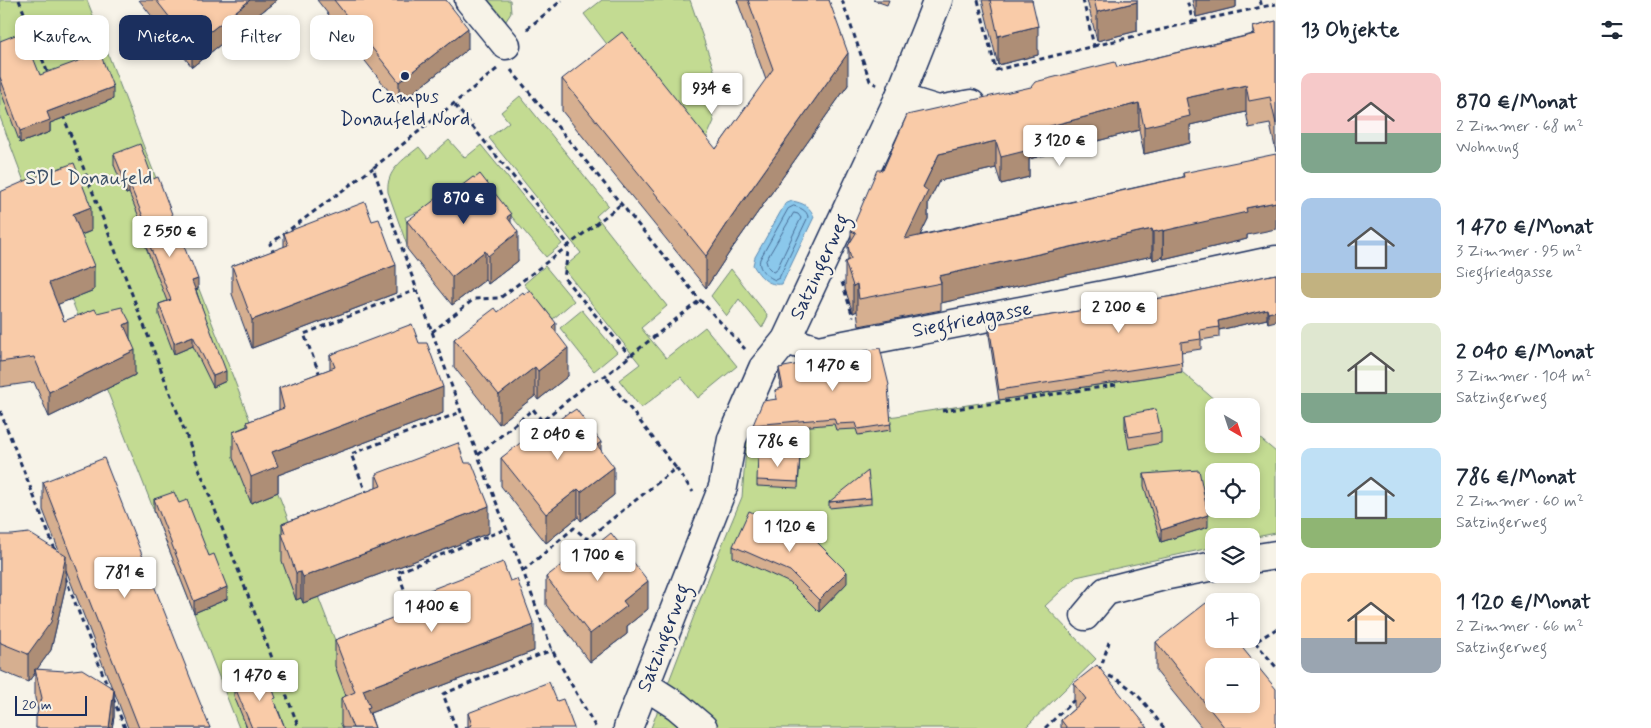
<!DOCTYPE html>
<html lang="de">
<head>
<meta charset="utf-8">
<style>
	body { margin:0; font-family:Mynerve,sans-serif; background:#f2f2f3; color:#1f2937; height:100vh; display:flex; flex-direction:column; font-size:19px; white-space:nowrap }
	* { box-sizing:border-box; margin:0 }
	p { font-size:16px; color:#747a83 }
	.icon { flex:none; width:28px; height:28px; fill:none; stroke:currentColor; stroke-width:2; stroke-linecap:round; stroke-linejoin:round }
	.map { position:relative; flex:1; overflow:hidden }
	.details { display:flex; flex-direction:column; background:#fff; width:375px }
	.details>* { flex:none }
	.guide { position:absolute; left:15px; top:15px; width:475px; height:45px; display:flex; gap:10px }
	.needle { width:32px; rotate:141deg }
	.buttons { position:absolute; left:1205px; top:398px; display:grid; gap:10px }
	.buttons a { display:grid; place-items:center; width:55px; height:55px; border-radius:10px; background:#fff; box-shadow:0 2px 8px #0003; font-size:25px }
	.scale { position:absolute; left:15px; bottom:12px; width:72px; box-sizing:border-box; padding-left:5px; border:2px solid #1b2f5e; border-top:0; font-size:14px; line-height:18px; white-space:nowrap; color:#1b2f5e; -webkit-text-stroke:4px #f7f3e8; paint-order:stroke }
	.price { position:absolute; translate:-50% -42px; padding:0 11px; border-radius:5px; background:#fff; color:#222; font-size:16px; line-height:32px; filter:drop-shadow(0 1px 2px #0008) }
	.price::after { content:''; position:absolute; left:50%; top:30px; width:15px; height:11px; margin-left:-8px; background:inherit; clip-path:polygon(0 0,100% 0,50% 100%) }
	.price.selected { background:#1b2f5e; color:#fff }
	ul { padding:0; list-style:none }
	li { display:flex; align-items:center; gap:15px; height:125px; padding:0 25px }
	li span { display:grid; place-items:center; flex:none; width:140px; height:100px; border-radius:10px; color:#555 }
	li>.icon { margin-inline-start:auto }
	span .icon { width:60px; height:60px; fill:#fffc; stroke-width:1 }
	li b { font-size:21px }
	h2 { display:flex; justify-content:space-between; align-items:center; height:60px; padding:0 25px; font-size:21px }
	.chip { padding:0 18px; border-radius:10px; background:#fff; box-shadow:0 2px 8px #0003; font-size:18px; line-height:45px }
	.chip.selected { background:#1b2f5e; color:#fff }
	main { display:flex; flex:1; min-height:0 }
	.map>svg:first-child { display:block }
	.green { fill:#c3db92; stroke:#6f8578; fill-rule:evenodd }
	.water { fill:#8bc8eb; stroke:#5e8bb3 }
	.lines { fill:none; stroke-linecap:round; stroke-linejoin:round }
	.shore { stroke:#486c96; stroke-width:1 }
	.minor-casing { stroke:#1b2f5e; stroke-width:31 }
	.path { stroke:#1b2f5e; stroke-width:3; stroke-dasharray:5 4; stroke-linecap:butt }
	.minor { stroke:#f7f3e8; stroke-width:28 }
	.wall { fill:#d6af90; stroke:#1b2f5e; fill-rule:evenodd }
	.shaded-wall { fill:#ae8e76; stroke:#1b2f5e }
	.building { fill:#f9cba8; stroke:#1b2f5e; fill-rule:evenodd }
	.poi-dot { fill:#1b2f5e; stroke:#f7f3e8; stroke-width:2 }
	.labels { text-anchor:middle; dominant-baseline:central; stroke-width:4.5; stroke-linejoin:round; paint-order:stroke }
	.poi-label { font-size:20px; fill:#1b2f5e; stroke:#f7f3e8 }
	.park-label { font-size:20px; fill:#3d5168; stroke:#f7f3e8 }
	.street-label { font-size:20px; fill:#1b2f5e; stroke:#f7f3e8 }
</style>
</head>
<body>
<main>
<div class="map">
<svg width="1276" height="728" viewBox="0 0 1276 728">
	<rect width="100%" height="100%" fill="#f7f3e8"/>
	<filter id="ink" filterUnits="userSpaceOnUse"><feTurbulence type="fractalNoise" baseFrequency=".02" numOctaves="2"/><feDisplacementMap in="SourceGraphic" scale="10" xChannelSelector="R" yChannelSelector="G"/><feConvolveMatrix kernelMatrix="1 2 1 2 8 2 1 2 1" color-interpolation-filters="sRGB"/></filter>
	<g filter="url(#ink)">
		<!-- green -->
		<g class="green">
			<path d="M0,0H87L369,728H239L51,247L32,203L0,117Z"/>
			<path d="M485,0H510L511,13L504,24Z"/>
			<path d="M602,0H690L723,96L708,102L714,121L698,157L622,64L584,14Z"/>
			<path d="M520,96L608,205L596,216L667,306L641,328L666,358L705,327L737,366L698,398L681,377L641,408L619,380L640,364L563,268L581,253L489,138L509,122L501,112Z"/>
			<path d="M449,140L465,158L481,145L562,244L546,257L485,185L405,217L414,244L409,251L388,192C386,170 403,160 419,147L428,158Z"/>
			<path d="M545,266L574,301L553,319L524,284Z"/>
			<path d="M731,269L768,316L762,328L739,299L727,316L711,296Z"/>
			<path d="M582,310L617,352L594,371L560,328Z"/>
			<path d="M1182,372L1222,406H1214V444H1251V431L1276,452V533L1251,538V536H1214V547L1076,577L1045,606L1096,659L1025,728H651L710,574L742,497L746,449L749,431L896,416ZM1214,471H1251V509H1214Z"/>
		</g>
		<!-- water -->
		<path class="water" d="M792,201C803,203 810,206 814,217L782,284C768,286 760,277 753,265L755,257L785,204Z"/>
		<g class="lines">
			<!-- shore -->
			<g class="shore">
				<path d="M794,206C800,208 807,210 808,217L779,278L775,280C767,276 757,269 760,259L788,209Z"/>
				<path d="M794,213L798,214L801,218L776,271L773,272L768,267L766,261Z"/>
			</g>
			<!-- minor casing -->
			<g class="minor-casing">
				<g id="minor">
					<path d="M469,0L506,45"/>
					<path d="M899,98L938,110L971,104"/>
					<path d="M786,340L818,350L1202,276L1276,260"/>
					<path d="M1251,559L1276,555"/>
					<path d="M1085,616L1106,591L1168,575L1214,566"/>
					<path d="M646,686L677,706L703,728"/>
					<path d="M628,728L723,487L732,439L763,368L786,340L899,98L938,0"/>
				</g>
			</g>
			<!-- path -->
			<g class="path">
				<path d="M19,0L49,76"/>
				<path d="M842,0L870,81L877,85"/>
				<path d="M978,0L996,70L1094,46L1083,0"/>
				<path d="M1260,0L1262,7L1276,4"/>
				<path d="M1193,22L1262,7"/>
				<path d="M527,29L562,0"/>
				<path d="M1094,46L1193,22L1187,0"/>
				<path d="M497,69L373,168L461,412L523,571L552,650L596,728"/>
				<path d="M511,70L700,300L745,349"/>
				<path d="M63,115L299,728"/>
				<path d="M620,205L569,245L564,278L630,356"/>
				<path d="M274,254L270,244L373,168"/>
				<path d="M842,282L853,317"/>
				<path d="M432,332L474,299L500,298L569,245L454,104"/>
				<path d="M320,375L304,334L416,290"/>
				<path d="M0,411L56,552"/>
				<path d="M942,411L1116,385"/>
				<path d="M478,455L533,409L542,421L588,384L605,376L700,300"/>
				<path d="M676,468L693,492"/>
				<path d="M367,495L351,454L461,412"/>
				<path d="M523,571L574,528L587,539L676,468L605,376"/>
				<path d="M65,577L108,687"/>
				<path d="M413,614L398,572L506,529"/>
				<path d="M1251,637L1255,642L1276,629"/>
				<path d="M1255,642L1276,667"/>
				<path d="M1098,671L1102,664L1109,642"/>
				<path d="M1109,676C1136,687 1146,706 1164,728"/>
				<path d="M113,698L125,728"/>
				<path d="M456,728L443,694L552,650"/>
				<path d="M1045,728L1075,699"/>
			</g>
			<!-- minor -->
			<use href="#minor" class="minor"/>
		</g>
		<!-- wall -->
		<g class="wall">
			<path d="M139,0H277L192,67Z"/>
			<path d="M317,0H446L468,49L399,104Z"/>
			<path d="M737,0H829L848,85L731,250L706,288L562,111V79L716,149L766,80Z"/>
			<path d="M873,0H889L887,5Z"/>
			<path d="M982,0H1032L1038,55L998,65Z"/>
			<path d="M1087,0H1137V31L1097,41Z"/>
			<path d="M1192,0H1236V7L1196,17Z"/>
			<path d="M1276,21V152L1270,124L1249,128L1246,112L1190,125V143L1144,154L1139,130L1029,159V177L1001,184L996,168L939,181L928,203V219L920,235L1183,177V173L1247,235V239L1163,259V257L1153,260L1152,256L941,303V310L859,326L857,311L853,313L845,289V262L848,261V246L851,240V231L883,170L1117,67L1253,34V27Z"/>
			<path d="M0,41L40,75L113,99L50,123V132L20,143L0,89Z"/>
			<path d="M114,154L153,179L198,289L196,290L226,381L213,387L193,346L174,354L159,315V304L167,301L144,242V231H145L129,193L126,194L114,165Z"/>
			<path d="M0,192L91,231L81,235L94,290L58,304L64,321L97,313L130,338L135,375L49,417L34,382L0,387Z"/>
			<path d="M452,193L511,223L518,261L488,284L485,280L452,305L407,249V221Z"/>
			<path d="M284,233L396,293L252,348L232,294V266L284,247Z"/>
			<path d="M1276,274L1268,323L1267,319L1219,330V337L1201,340V349L1181,352L1182,372L999,400L989,335V325L1174,296Z"/>
			<path d="M498,312L556,332L568,376L538,400L535,396L499,424L454,367V339Z"/>
			<path d="M330,355L443,413L278,475V492L251,503L233,458V432L247,426V422L279,410V388L330,369Z"/>
			<path d="M779,368L889,392H888L891,430L858,435L856,429L836,430L834,424L753,431V425L776,399L775,390L781,388L779,374Z"/>
			<path d="M1125,415L1161,432V443L1129,449L1125,427Z"/>
			<path d="M546,430L601,450L614,495L581,521L578,517L546,543L501,486V458Z"/>
			<path d="M800,456L798,488L757,486V480Z"/>
			<path d="M376,474L489,533L303,603L301,598L296,600L282,561V524L376,488Z"/>
			<path d="M1144,474L1208,527L1161,542L1144,486Z"/>
			<path d="M43,482L210,728H128L114,691V717L112,728H36L38,711L35,698V673L28,682L1,671L0,669V535L59,551L43,510ZM66,570L112,688L37,669L51,650L66,584Z"/>
			<path d="M871,498V504L829,508V502Z"/>
			<path d="M154,499L179,503L209,556L227,599L194,613L154,511Z"/>
			<path d="M733,546L847,583L819,612L790,583L733,557Z"/>
			<path d="M590,550L648,609L627,626V634L590,662L546,605V577Z"/>
			<path d="M422,593L534,651L370,713L375,728H343L341,724V698L346,696L335,666V640L422,607Z"/>
			<path d="M1156,642L1276,728H1202L1156,671Z"/>
			<path d="M1074,683L1148,728H1061V720L1074,709Z"/>
			<path d="M234,685L276,704L285,728H247L234,696Z"/>
			<path d="M557,701L468,727V713Z"/>
		</g>
		<!-- shaded-wall -->
		<g class="shaded-wall">
			<path d="M250,0H277L192,67V46Z"/>
			<path d="M1196,0H1236V7L1196,17Z"/>
			<path d="M1137,2V31L1097,41V12Z"/>
			<path d="M1038,26V55L998,65V36Z"/>
			<path d="M468,28V49L399,104V82Z"/>
			<path d="M848,53V85L731,250L706,288V256L731,218Z"/>
			<path d="M1246,85V112L1190,125V143L1144,154V127L1186,98Z"/>
			<path d="M113,87V99L50,123V132L20,143V131L47,112Z"/>
			<path d="M1139,103V130L1029,159V177L1001,184V157L1027,132Z"/>
			<path d="M996,141V168L939,181L928,203V219L905,266V239L923,187L939,154Z"/>
			<path d="M129,183V193L126,194V184Z"/>
			<path d="M1276,202V229L1247,235V239L1163,259V231L1246,208Z"/>
			<path d="M91,207V231L73,238V214Z"/>
			<path d="M511,214V238L518,232V261L488,284V256L507,217Z"/>
			<path d="M1152,229V256L941,303V283L939,276Z"/>
			<path d="M1163,230V257L1153,260V232Z"/>
			<path d="M485,251V280L452,305V277Z"/>
			<path d="M396,265V293L252,348V320Z"/>
			<path d="M94,266V290L49,308V283Z"/>
			<path d="M198,279V289L192,291V281Z"/>
			<path d="M857,284V311L853,313V286Z"/>
			<path d="M1267,309V319L1219,330L1218,321Z"/>
			<path d="M1276,311V321L1268,323V313Z"/>
			<path d="M130,322V347L124,325Z"/>
			<path d="M556,323V352L552,327Z"/>
			<path d="M193,336V346L174,354V343Z"/>
			<path d="M568,348V376L538,400V371Z"/>
			<path d="M135,350V375L49,417V392Z"/>
			<path d="M535,367V396L499,424V395Z"/>
			<path d="M226,371V381L213,387V376Z"/>
			<path d="M443,387V413L278,475V492L251,503V477L272,452Z"/>
			<path d="M601,442V470L597,445Z"/>
			<path d="M614,467V495L581,521V492Z"/>
			<path d="M578,489V517L546,543V514Z"/>
			<path d="M489,506V533L303,603V577Z"/>
			<path d="M1208,515V527L1161,542V530Z"/>
			<path d="M66,556V584L51,650L35,672V669V673L28,682V654Z"/>
			<path d="M301,572V598L296,600V573Z"/>
			<path d="M847,572V583L819,612V600Z"/>
			<path d="M648,581V609L627,626V634L590,662V634L623,601Z"/>
			<path d="M227,587V599L194,613V601Z"/>
			<path d="M534,625V651L370,713V728L363,690Z"/>
			<path d="M114,689V717L112,728H109Z"/>
		</g>
		<!-- building -->
		<g class="building">
			<path d="M156,0H250L192,46Z"/>
			<path d="M334,0H446L468,28L399,82Z"/>
			<path d="M748,0H829L848,53L731,218L706,256L562,79L622,32L716,149L773,69Z"/>
			<path d="M990,0H1032L1038,26L998,36Z"/>
			<path d="M1094,0H1137V2L1097,12Z"/>
			<path d="M1276,21V124L1270,97L1249,101L1246,85L1186,98L1190,116L1144,127L1139,103L1027,132L1029,150L1001,157L996,141L939,154L923,187L928,191L905,239L1184,177L1183,173L1276,154V202L1246,208L1247,212L1163,231V230L1153,232L1152,229L939,276L941,283L859,299L857,284L853,286L845,262L851,259L848,246L856,233L851,231L877,170H883L907,115L1031,87L1035,82L1115,62L1117,67L1255,34L1253,27Z"/>
			<path d="M23,32L40,75L100,53L113,87L47,112L50,120L20,131L0,77V41Z"/>
			<path d="M140,144L153,179L158,177L190,262L191,261L198,279L192,281L226,371L213,376L193,336L174,343L159,304L171,300L144,231H149L129,183L126,184L114,154Z"/>
			<path d="M74,163L91,207L73,214L94,266L49,283L64,321L95,309L97,313L122,307L130,322L124,325L135,350L49,392L34,357L0,362V192L32,178Z"/>
			<path d="M480,174L511,214L507,217L518,232L488,256L485,251L452,277L407,221L449,189L452,193L473,177L475,178Z"/>
			<path d="M365,202L372,221L379,219L396,265L252,320L232,266L288,245L284,233Z"/>
			<path d="M1276,274V311L1268,313L1267,309L1218,321L1219,327L1200,330L1201,339L1181,342L1182,362L999,390L989,325L1174,296Z"/>
			<path d="M530,290L556,323L552,327L568,348L538,371L535,367L499,395L454,339L495,308L498,312L523,292L524,294Z"/>
			<path d="M412,324L419,343H427L443,387L272,452L278,466L251,477L233,432L249,426L247,422L284,408L279,388L335,367L330,355Z"/>
			<path d="M880,348L889,385L888,386L891,424L858,429L856,423L836,424L834,418L753,425L763,401L777,399L775,390L783,388L779,368Z"/>
			<path d="M576,409L601,442L597,445L614,467L581,492L578,489L546,514L501,458L542,426L546,430L569,412L570,413Z"/>
			<path d="M1156,409L1161,432L1129,437L1125,415Z"/>
			<path d="M458,443L465,463H472L489,506L303,577L301,572L296,573L282,534L285,533L282,524L381,486L376,474Z"/>
			<path d="M758,454L800,456L798,482L757,480Z"/>
			<path d="M104,458L210,728H139L43,482Z"/>
			<path d="M1199,470L1208,515L1161,530L1144,474Z"/>
			<path d="M868,471L871,498L829,502Z"/>
			<path d="M174,492L179,503L187,500L209,556L214,554L227,587L194,601L154,499Z"/>
			<path d="M749,511L815,540L847,572L819,600L790,571L733,546Z"/>
			<path d="M29,533L66,556L51,622L28,654L1,643L0,641V535H12Z"/>
			<path d="M611,533L648,581L623,601L627,606L590,634L546,577L587,545L590,550Z"/>
			<path d="M503,562L510,581L517,579L534,625L363,690L370,707L367,708L375,728H353L341,698L355,692L335,640L426,605L422,593Z"/>
			<path d="M1206,603L1214,612V639H1235L1276,689V728H1225L1156,642ZM1214,666H1251V704H1214Z"/>
			<path d="M1097,665L1148,728H1067L1061,720L1086,699L1074,683Z"/>
			<path d="M35,669L65,671L82,669L114,689L109,728H36V717L42,698Z"/>
			<path d="M266,672L276,698L273,699L285,728H252L234,685Z"/>
			<path d="M549,682L557,701L563,699L574,728H464L472,725L468,713Z"/>
		</g>
	</g>
	<!-- markers -->
	<circle class="poi-dot" cx="405" cy="76" r="5"/>
	<g class="labels">
		<!-- poi labels -->
		<g class="poi-label">
			<text x="405" y="96">Campus<tspan x="405" dy="23">Donaufeld Nord</tspan></text>
		</g>
		<!-- park labels -->
		<g class="park-label">
			<text x="89" y="178">SDL Donaufeld</text>
		</g>
		<!-- street labels -->
		<g class="street-label">
			<text transform="translate(820 267) rotate(-65)">Satzingerweg</text>
			<text transform="translate(972 320) rotate(-11)">Siegfriedgasse</text>
			<text transform="translate(664 638) rotate(-69)">Satzingerweg</text>
		</g>
	</g>
</svg>
<div class="buttons">
<a><svg class="needle" viewBox="-14 -14 28 28"><path d="M0-13l5 13h-10z" fill="#e53935"/><path d="M0 13l5-13h-10z" fill="#747a83"/></svg></a>
<a><svg class="icon" aria-label="locate" viewBox="0 0 24 24"><circle cx="12" cy="12" r="6"/><path d="M12 2v4M12 18v4M2 12h4M18 12h4"/></svg></a>
<a><svg class="icon" aria-label="layers" viewBox="0 0 24 24"><path d="M12 4l9 5-9 5-9-5zM3 14l9 5 9-5"/></svg></a>
<a>+</a>
<a>−</a>
</div>
<div class="scale">20 m</div>
<b class="price" style="left:712px;top:115px">934 €</b>
<b class="price" style="left:1060px;top:167px">3 120 €</b>
<b class="price selected" style="left:464px;top:225px">870 €</b>
<b class="price" style="left:170px;top:258px">2 550 €</b>
<b class="price" style="left:1119px;top:334px">2 200 €</b>
<b class="price" style="left:833px;top:392px">1 470 €</b>
<b class="price" style="left:558px;top:461px">2 040 €</b>
<b class="price" style="left:778px;top:468px">786 €</b>
<b class="price" style="left:790px;top:553px">1 120 €</b>
<b class="price" style="left:598px;top:582px">1 700 €</b>
<b class="price" style="left:125px;top:599px">781 €</b>
<b class="price" style="left:432px;top:633px">1 400 €</b>
<b class="price" style="left:260px;top:702px">1 470 €</b>
<div class="guide">
<a class="chip">Kaufen</a>
<a class="chip selected">Mieten</a>
<a class="chip">Filter</a>
<a class="chip">Neu</a>
</div>
</div>
<section class="details">
<h2>13 Objekte<svg class="icon" aria-label="filters" viewBox="0 0 24 24"><path d="M4 7h16M4 17h16"/><circle cx="9" cy="7" r="2"/><circle cx="15" cy="17" r="2"/></svg></h2>
<ul>
<li><span style="background:linear-gradient(#f6c9c9 60%,#7fa58c 0)"><svg class="icon" aria-label="home" viewBox="0 0 24 24"><path d="M3 11l9-7 9 7M6 9v11h12V9"/></svg></span><div><b>870 €/Monat</b><p>2 Zimmer · 68 m²</p><p>Wohnung</p></div></li>
<li><span style="background:linear-gradient(#a9c7e8 75%,#c2b280 0)"><svg class="icon" aria-label="home" viewBox="0 0 24 24"><path d="M3 11l9-7 9 7M6 9v11h12V9"/></svg></span><div><b>1 470 €/Monat</b><p>3 Zimmer · 95 m²</p><p>Siegfriedgasse</p></div></li>
<li><span style="background:linear-gradient(#dfe7d0 70%,#7fa58c 0)"><svg class="icon" aria-label="home" viewBox="0 0 24 24"><path d="M3 11l9-7 9 7M6 9v11h12V9"/></svg></span><div><b>2 040 €/Monat</b><p>3 Zimmer · 104 m²</p><p>Satzingerweg</p></div></li>
<li><span style="background:linear-gradient(#bfe0f5 70%,#8fb573 0)"><svg class="icon" aria-label="home" viewBox="0 0 24 24"><path d="M3 11l9-7 9 7M6 9v11h12V9"/></svg></span><div><b>786 €/Monat</b><p>2 Zimmer · 60 m²</p><p>Satzingerweg</p></div></li>
<li><span style="background:linear-gradient(#ffd9b3 65%,#9aa5b1 0)"><svg class="icon" aria-label="home" viewBox="0 0 24 24"><path d="M3 11l9-7 9 7M6 9v11h12V9"/></svg></span><div><b>1 120 €/Monat</b><p>2 Zimmer · 66 m²</p><p>Satzingerweg</p></div></li>
</ul>
</section>
</main>
</body>
</html>
